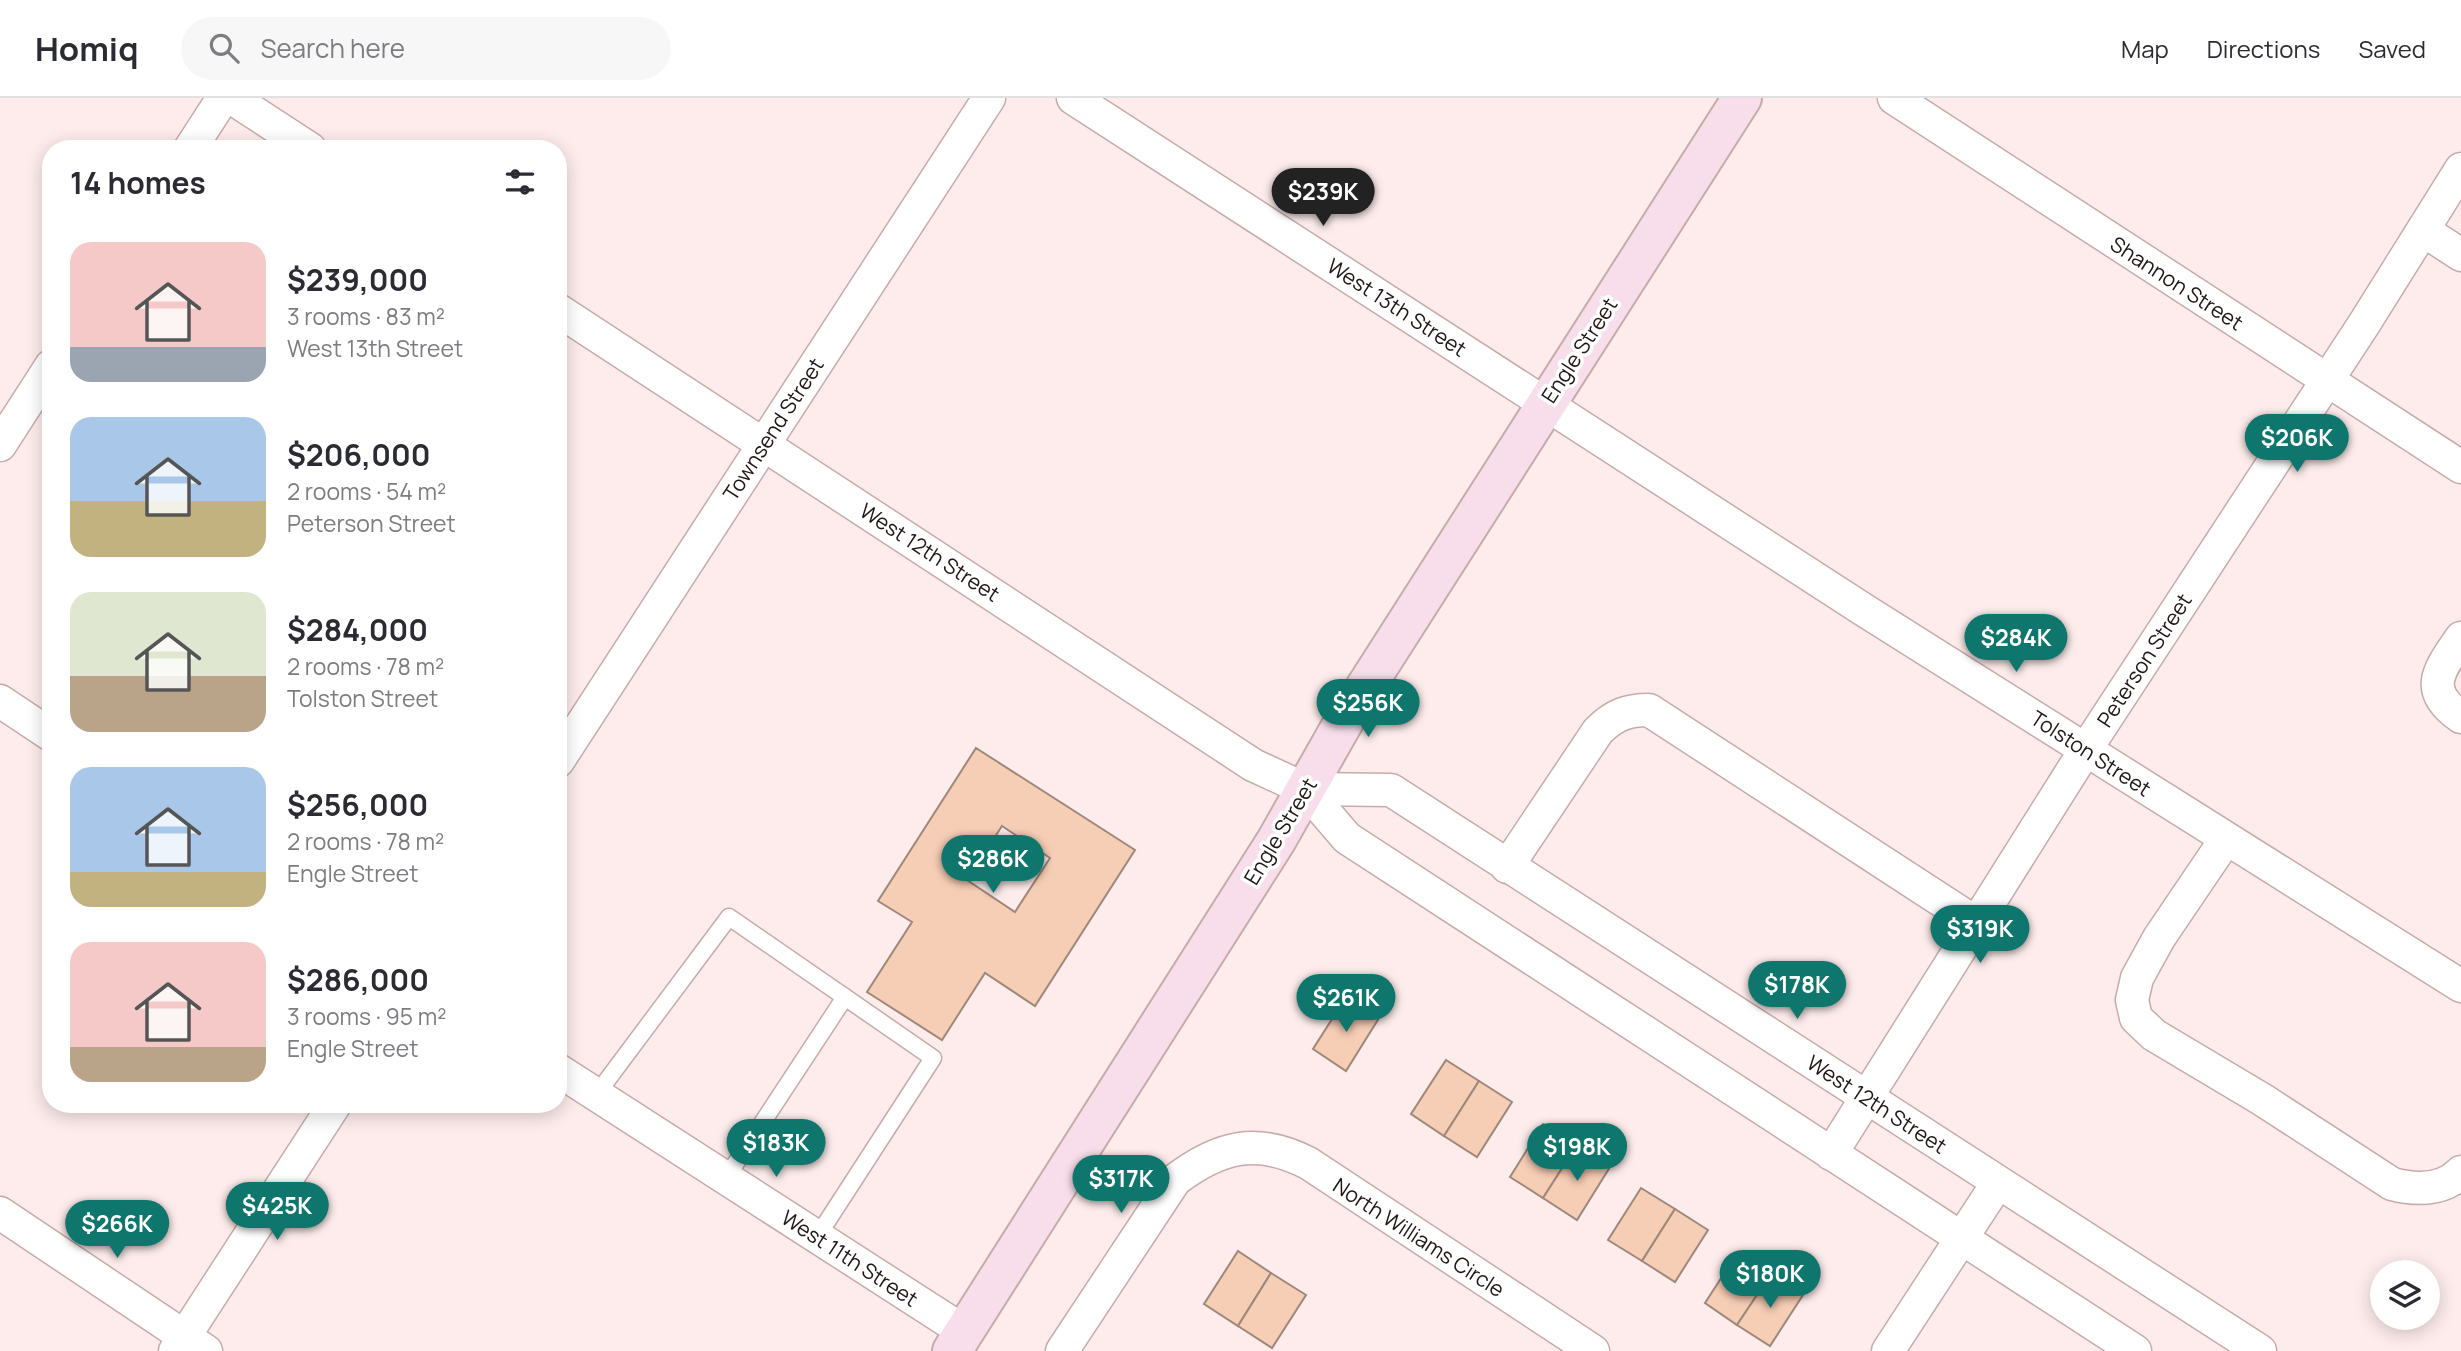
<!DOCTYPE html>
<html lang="en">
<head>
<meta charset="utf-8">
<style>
	body { margin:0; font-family:Manrope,sans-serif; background:#f7f7f7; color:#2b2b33; height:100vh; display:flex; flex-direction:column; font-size:26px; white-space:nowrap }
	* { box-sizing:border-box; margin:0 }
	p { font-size:23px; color:#7c7c81 }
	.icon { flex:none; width:38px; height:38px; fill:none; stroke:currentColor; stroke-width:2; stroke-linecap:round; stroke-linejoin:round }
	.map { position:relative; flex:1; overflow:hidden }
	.drawer { position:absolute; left:42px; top:42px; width:525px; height:973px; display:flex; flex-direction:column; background:#fff; border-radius:28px; box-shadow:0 4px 18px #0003 }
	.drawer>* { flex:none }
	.fabs { position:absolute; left:2370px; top:1162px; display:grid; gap:14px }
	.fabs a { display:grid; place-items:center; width:70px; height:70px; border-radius:50%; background:#fff; box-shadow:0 4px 18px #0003; font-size:35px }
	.price { position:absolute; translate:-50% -60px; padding:0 16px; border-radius:24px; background:#0f766e; color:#fff; font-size:23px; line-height:46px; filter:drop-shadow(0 2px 4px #0008) }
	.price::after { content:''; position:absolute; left:50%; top:42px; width:21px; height:16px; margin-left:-10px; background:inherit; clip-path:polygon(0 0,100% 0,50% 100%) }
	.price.active { background:#222; color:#fff }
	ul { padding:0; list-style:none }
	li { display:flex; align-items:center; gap:21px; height:175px; padding:0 28px }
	li span { display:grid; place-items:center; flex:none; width:196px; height:140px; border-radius:21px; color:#555 }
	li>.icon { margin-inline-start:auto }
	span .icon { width:84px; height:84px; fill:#fffc; stroke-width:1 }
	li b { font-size:30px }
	h2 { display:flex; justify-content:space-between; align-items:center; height:84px; padding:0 28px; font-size:30px }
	header { display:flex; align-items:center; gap:42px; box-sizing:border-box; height:98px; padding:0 35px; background:#fff; border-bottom:2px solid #e1e1e2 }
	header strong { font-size:33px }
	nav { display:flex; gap:38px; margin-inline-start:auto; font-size:24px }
	.search { width:490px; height:63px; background:#f7f7f7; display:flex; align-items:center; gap:18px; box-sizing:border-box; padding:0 24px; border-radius:38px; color:#7c7c81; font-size:26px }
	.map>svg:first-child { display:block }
	.building { fill:#f6cdb5; stroke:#9e887b; stroke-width:2; fill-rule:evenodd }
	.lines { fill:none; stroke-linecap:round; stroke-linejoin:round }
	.lane-casing { stroke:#c7abaa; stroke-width:19 }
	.street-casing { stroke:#c7abaa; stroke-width:35 }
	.secondary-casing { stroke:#c7abaa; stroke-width:42 }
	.lane { stroke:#fff; stroke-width:16 }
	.street { stroke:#fff; stroke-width:32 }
	.secondary { stroke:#f8deeb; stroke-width:38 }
	.labels { text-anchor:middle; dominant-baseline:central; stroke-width:7; stroke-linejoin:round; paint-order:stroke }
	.street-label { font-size:21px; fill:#201615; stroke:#fff }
</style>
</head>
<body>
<header>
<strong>Homiq</strong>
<div class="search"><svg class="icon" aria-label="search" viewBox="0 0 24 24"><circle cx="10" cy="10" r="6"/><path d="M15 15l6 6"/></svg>Search here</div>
<nav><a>Map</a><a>Directions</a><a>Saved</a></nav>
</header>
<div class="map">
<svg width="2461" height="1253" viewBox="0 0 2461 1253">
	<rect width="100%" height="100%" fill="#fdeceb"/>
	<!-- building -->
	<g class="building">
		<path d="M976,650L1135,752L1035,908L985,875L942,942L867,894L912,824L878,803ZM1002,728L1050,760L1015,814L967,782Z"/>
		<path d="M1346,899L1379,920L1346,973L1313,951Z"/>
		<path d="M1446,962L1479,983L1444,1038L1411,1016Z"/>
		<path d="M1479,983L1512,1004L1477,1059L1444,1038Z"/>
		<path d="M1543,1026L1577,1047L1543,1100L1510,1079Z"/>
		<path d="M1577,1047L1610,1069L1577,1122L1543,1100Z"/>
		<path d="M1641,1090L1675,1111L1642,1163L1608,1142Z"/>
		<path d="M1675,1111L1708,1132L1675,1184L1642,1163Z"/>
		<path d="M1238,1153L1271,1175L1238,1228L1204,1206Z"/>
		<path d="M1738,1154L1771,1176L1737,1227L1705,1205Z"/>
		<path d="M1271,1175L1306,1197L1272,1250L1238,1228Z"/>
		<path d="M1771,1176L1803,1197L1770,1248L1737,1227Z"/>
	</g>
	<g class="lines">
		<!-- lane casing -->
		<g class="lane-casing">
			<g id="lane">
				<path d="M596,997L729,819L933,960L817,1139"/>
				<path d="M726,1080L845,899"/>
			</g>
		</g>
		<!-- street casing -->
		<g class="street-casing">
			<g id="street">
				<path d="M232,0L310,51"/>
				<path d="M1073,0L1864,512L2461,888"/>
				<path d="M1894,0L2461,369"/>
				<path d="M190,51L223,0"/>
				<path d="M2423,132L2461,157"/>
				<path d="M558,212L1253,667L1305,691L1347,740L2135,1253"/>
				<path d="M0,347L51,268"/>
				<path d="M2461,540C2439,572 2422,592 2461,619"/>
				<path d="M0,603L51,637"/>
				<path d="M558,663L989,0"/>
				<path d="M1305,691L1391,692L2260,1253"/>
				<path d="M2226,741L2159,840L2137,880L2132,902L2136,920L2154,937L2263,1002L2392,1086C2415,1092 2443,1093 2461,1074"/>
				<path d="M1507,769L1598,633C1614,617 1627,612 1649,612L1976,825"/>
				<path d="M558,972L965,1234"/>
				<path d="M1831,1056L2086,651L2364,226L2461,71"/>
				<path d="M0,1115L206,1253"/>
				<path d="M175,1253L335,1006"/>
				<path d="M1062,1253L1175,1082C1220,1048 1257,1039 1308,1065L1593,1253"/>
				<path d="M1888,1253L1997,1086"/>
			</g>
		</g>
		<!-- secondary casing -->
		<g class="secondary-casing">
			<path id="secondary" d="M952,1253L1276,743L1347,618L1742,0"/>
		</g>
		<!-- lane -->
		<use href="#lane" class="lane"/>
		<!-- street -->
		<use href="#street" class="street"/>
		<!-- secondary -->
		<use href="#secondary" class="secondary"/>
	</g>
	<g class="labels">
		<!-- street labels -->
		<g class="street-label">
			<text transform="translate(2177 185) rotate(33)">Shannon Street</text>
			<text transform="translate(1397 209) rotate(33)">West 13th Street</text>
			<text transform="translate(1579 252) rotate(-57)">Engle Street</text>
			<text transform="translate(773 331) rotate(-57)">Townsend Street</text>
			<text transform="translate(930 454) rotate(33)">West 12th Street</text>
			<text transform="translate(2144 562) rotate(-57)">Peterson Street</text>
			<text transform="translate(2091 655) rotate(33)">Tolston Street</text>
			<text transform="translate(1280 733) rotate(-59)">Engle Street</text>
			<text transform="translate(1877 1006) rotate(33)">West 12th Street</text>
			<text transform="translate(1419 1139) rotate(33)">North Williams Circle</text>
			<text transform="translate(850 1160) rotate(33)">West 11th Street</text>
		</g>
	</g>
</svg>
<div class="fabs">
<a><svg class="icon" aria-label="layers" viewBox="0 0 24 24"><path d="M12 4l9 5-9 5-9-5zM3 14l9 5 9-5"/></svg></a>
</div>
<b class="price active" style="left:1323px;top:130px">$239K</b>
<b class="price" style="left:2297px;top:376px">$206K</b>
<b class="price" style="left:2016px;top:576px">$284K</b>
<b class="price" style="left:1368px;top:641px">$256K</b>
<b class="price" style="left:993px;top:797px">$286K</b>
<b class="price" style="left:1980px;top:867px">$319K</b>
<b class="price" style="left:1797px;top:923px">$178K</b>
<b class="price" style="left:1346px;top:936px">$261K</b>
<b class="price" style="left:776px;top:1081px">$183K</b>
<b class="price" style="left:1577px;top:1085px">$198K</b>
<b class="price" style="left:1121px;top:1117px">$317K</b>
<b class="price" style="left:277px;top:1144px">$425K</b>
<b class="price" style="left:117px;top:1162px">$266K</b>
<b class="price" style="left:1770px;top:1212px">$180K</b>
<section class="drawer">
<h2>14 homes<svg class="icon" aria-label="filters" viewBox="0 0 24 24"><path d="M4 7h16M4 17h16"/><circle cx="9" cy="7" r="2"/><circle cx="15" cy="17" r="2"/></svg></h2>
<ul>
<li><span style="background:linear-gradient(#f6c9c9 75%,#9aa5b1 0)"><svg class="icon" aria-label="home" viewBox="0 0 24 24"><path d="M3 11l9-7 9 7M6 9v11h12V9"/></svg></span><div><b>$239,000</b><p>3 rooms · 83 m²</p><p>West 13th Street</p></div></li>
<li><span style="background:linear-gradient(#a9c7e8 60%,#c2b280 0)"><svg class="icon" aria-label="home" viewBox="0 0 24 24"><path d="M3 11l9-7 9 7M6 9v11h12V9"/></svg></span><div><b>$206,000</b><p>2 rooms · 54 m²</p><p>Peterson Street</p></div></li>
<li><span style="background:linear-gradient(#dfe7d0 60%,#b9a48a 0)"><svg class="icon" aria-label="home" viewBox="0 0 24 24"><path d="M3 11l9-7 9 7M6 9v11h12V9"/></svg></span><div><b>$284,000</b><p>2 rooms · 78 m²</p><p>Tolston Street</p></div></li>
<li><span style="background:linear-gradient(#a9c7e8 75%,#c2b280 0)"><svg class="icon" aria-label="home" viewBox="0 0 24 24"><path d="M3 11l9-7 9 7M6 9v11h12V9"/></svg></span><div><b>$256,000</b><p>2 rooms · 78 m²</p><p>Engle Street</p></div></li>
<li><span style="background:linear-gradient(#f6c9c9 75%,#b9a48a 0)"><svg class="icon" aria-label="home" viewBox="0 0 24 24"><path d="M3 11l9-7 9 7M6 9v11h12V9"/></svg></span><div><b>$286,000</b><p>3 rooms · 95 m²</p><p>Engle Street</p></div></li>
</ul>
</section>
</div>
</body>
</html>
